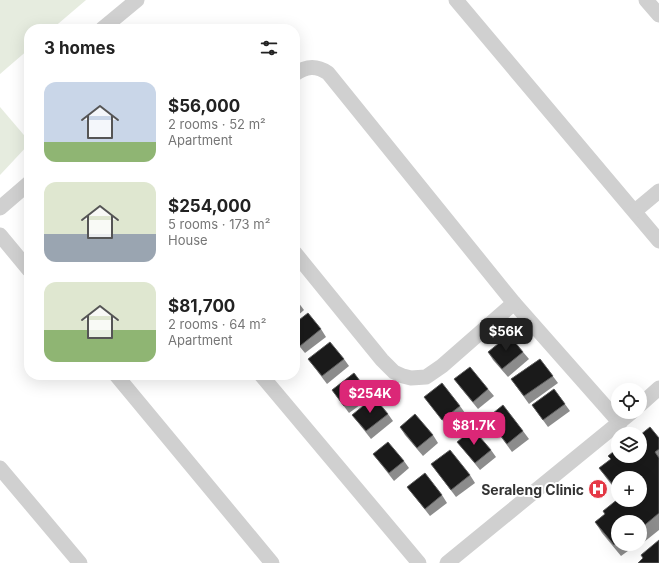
<!DOCTYPE html>
<html lang="en">
<head>
<meta charset="utf-8">
<style>
	body { margin:0; font-family:Inter,sans-serif; background:#f2f2f2; color:#222; height:100vh; display:flex; flex-direction:column; font-size:15px; white-space:nowrap }
	* { box-sizing:border-box; margin:0 }
	p { font-size:13px; color:#767676 }
	.icon { flex:none; width:22px; height:22px; fill:none; stroke:currentColor; stroke-width:2; stroke-linecap:round; stroke-linejoin:round }
	.map { position:relative; flex:1; overflow:hidden }
	.sheet { position:absolute; left:24px; top:24px; width:276px; height:356px; display:flex; flex-direction:column; background:#fff; border-radius:16px; box-shadow:0 4px 16px #0002 }
	.sheet>* { flex:none }
	.controls { position:absolute; left:611px; top:383px; display:grid; gap:8px }
	.controls a { display:grid; place-items:center; width:36px; height:36px; border-radius:50%; background:#fff; box-shadow:0 4px 16px #0002; font-size:20px }
	.price { position:absolute; translate:-50% -34px; padding:0 9px; border-radius:8px; background:#db2777; color:#fff; font-size:13px; line-height:26px; filter:drop-shadow(0 1px 2px #0008) }
	.price::after { content:''; position:absolute; left:50%; top:24px; width:12px; height:9px; margin-left:-6px; background:inherit; clip-path:polygon(0 0,100% 0,50% 100%) }
	.price.selected { background:#222; color:#fff }
	ul { padding:0; list-style:none }
	li { display:flex; align-items:center; gap:12px; height:100px; padding:0 20px }
	li span { display:grid; place-items:center; flex:none; width:112px; height:80px; border-radius:12px; color:#555 }
	li>.icon { margin-inline-start:auto }
	span .icon { width:48px; height:48px; fill:#fffc; stroke-width:1 }
	li b { font-size:17px }
	h2 { display:flex; justify-content:space-between; align-items:center; height:48px; padding:0 20px; font-size:17px }
	.map>svg:first-child { display:block }
	.green { fill:#e6ecdf }
	.lines { fill:none; stroke-linecap:round; stroke-linejoin:round }
	.street { stroke:#d0d0d0; stroke-width:15 }
	.wall { fill:#8c8c8c; fill-rule:evenodd }
	.building { fill:#1a1a1a; stroke:#5f5f5f }
	.labels { text-anchor:middle; dominant-baseline:central; stroke-width:4; stroke-linejoin:round; paint-order:stroke }
	.poi-label { font-size:14px; font-weight:bold; fill:#333; stroke:#fff; text-anchor:end }
</style>
</head>
<body>
<div class="map">
<svg width="659" height="563" viewBox="0 0 659 563">
	<rect width="100%" height="100%" fill="#fff"/>
	<!-- green -->
	<g class="green">
		<path d="M0,0H86L52,29H29V49L0,74Z"/>
		<path d="M0,107L29,141V144L0,175Z"/>
	</g>
	<g class="lines">
		<!-- street -->
		<g class="street">
			<path d="M456,0L659,241"/>
			<path d="M646,0L659,15"/>
			<path d="M102,29L137,0"/>
			<path d="M295,74C306,66 316,65 328,73L514,303L620,423"/>
			<path d="M0,208L29,183"/>
			<path d="M635,211L659,191"/>
			<path d="M0,235L29,270"/>
			<path d="M295,253L382,360L394,372L403,376L411,378L426,377L442,366L514,303"/>
			<path d="M116,375L272,563"/>
			<path d="M261,375L419,563"/>
			<path d="M640,405L659,388"/>
			<path d="M0,468L80,563"/>
			<path d="M447,563L632,412"/>
		</g>
	</g>
	<!-- wall -->
	<g class="wall">
		<path d="M295,298L304,310L295,318Z"/>
		<path d="M295,323L321,329L326,337L305,353L295,341Z"/>
		<path d="M488,352H523L529,359L508,377L493,360Z"/>
		<path d="M308,359H344L349,366L327,384Z"/>
		<path d="M540,359L558,383L529,404L511,379Z"/>
		<path d="M354,373L371,397L349,413L332,390Z"/>
		<path d="M454,379L488,389L494,396L478,409L460,387Z"/>
		<path d="M554,389L570,411L548,427L532,405Z"/>
		<path d="M424,397L460,406L465,413L448,427Z"/>
		<path d="M388,414L393,421L371,439L352,415Z"/>
		<path d="M487,418L523,431L529,439L512,452Z"/>
		<path d="M400,427L433,435L438,443L423,456L405,435Z"/>
		<path d="M659,438V530L634,550L632,548L621,556L602,533L595,522L605,514L603,511L640,500V478H618V493L607,479L599,468L611,459L608,456ZM618,522H640V544H618Z"/>
		<path d="M457,442L491,450L496,457L480,470L463,449Z"/>
		<path d="M373,454L404,461L409,468L394,481Z"/>
		<path d="M431,464L470,475L475,483L456,497Z"/>
		<path d="M407,487L442,495L447,503L430,516Z"/>
	</g>
	<!-- building -->
	<g class="building">
		<path d="M143,26L146,29H140Z"/>
		<path d="M295,298L299,302L295,306Z"/>
		<path d="M308,313L321,329L300,346L295,340V323Z"/>
		<path d="M509,335L523,352L502,369L488,352Z"/>
		<path d="M330,342L344,359L322,376L308,359Z"/>
		<path d="M540,359L553,376L524,396L511,379Z"/>
		<path d="M470,367L488,389L473,402L454,379Z"/>
		<path d="M354,373L366,389L344,406L332,390Z"/>
		<path d="M442,383L460,406L442,420L424,397Z"/>
		<path d="M554,389L565,404L543,420L532,405Z"/>
		<path d="M374,397L388,414L366,431L352,415Z"/>
		<path d="M503,405L523,431L507,444L487,418Z"/>
		<path d="M415,414L433,435L417,448L400,427Z"/>
		<path d="M650,427L659,438V449L655,452L659,458V513L640,529V522H618V542L614,545L595,522L605,514L603,511L618,499V500H640V478H626L625,477L624,478H618V483L614,486L599,468L611,459L608,456L618,448V456H640V435Z"/>
		<path d="M473,429L491,450L475,463L457,442Z"/>
		<path d="M637,432L639,434H634Z"/>
		<path d="M388,442L404,461L389,473L373,454Z"/>
		<path d="M450,450L470,475L451,490L431,464Z"/>
		<path d="M425,473L442,495L425,509L407,487Z"/>
		<path d="M659,540V563H638L643,558L641,555Z"/>
	</g>
	<!-- icons -->
	<defs>
		<g id="hospital-disc" transform="scale(1)"><circle r="9.5" fill="#e63946" stroke="#fff"/><path d="M-5-5h3v3.5h4V-5h3V5h-3V1.5h-4V5h-3Z" fill="#fff"/></g>
	</defs>
	<g fill-rule="evenodd">
		<use href="#hospital-disc" x="598" y="489"/>
	</g>
	<g class="labels">
		<!-- poi labels -->
		<g class="poi-label">
			<text x="584" y="489">Seraleng Clinic</text>
		</g>
	</g>
</svg>
<div class="controls">
<a><svg class="icon" aria-label="locate" viewBox="0 0 24 24"><circle cx="12" cy="12" r="6"/><path d="M12 2v4M12 18v4M2 12h4M18 12h4"/></svg></a>
<a><svg class="icon" aria-label="layers" viewBox="0 0 24 24"><path d="M12 4l9 5-9 5-9-5zM3 14l9 5 9-5"/></svg></a>
<a>+</a>
<a>−</a>
</div>
<b class="price selected" style="left:506px;top:352px">$56K</b>
<b class="price" style="left:370px;top:414px">$254K</b>
<b class="price" style="left:474px;top:446px">$81.7K</b>
<section class="sheet">
<h2>3 homes<svg class="icon" aria-label="filters" viewBox="0 0 24 24"><path d="M4 7h16M4 17h16"/><circle cx="9" cy="7" r="2"/><circle cx="15" cy="17" r="2"/></svg></h2>
<ul>
<li><span style="background:linear-gradient(#c9d6e8 75%,#8fb573 0)"><svg class="icon" aria-label="home" viewBox="0 0 24 24"><path d="M3 11l9-7 9 7M6 9v11h12V9"/></svg></span><div><b>$56,000</b><p>2 rooms · 52 m²</p><p>Apartment</p></div></li>
<li><span style="background:linear-gradient(#dfe7d0 65%,#9aa5b1 0)"><svg class="icon" aria-label="home" viewBox="0 0 24 24"><path d="M3 11l9-7 9 7M6 9v11h12V9"/></svg></span><div><b>$254,000</b><p>5 rooms · 173 m²</p><p>House</p></div></li>
<li><span style="background:linear-gradient(#dfe7d0 60%,#8fb573 0)"><svg class="icon" aria-label="home" viewBox="0 0 24 24"><path d="M3 11l9-7 9 7M6 9v11h12V9"/></svg></span><div><b>$81,700</b><p>2 rooms · 64 m²</p><p>Apartment</p></div></li>
</ul>
</section>
</div>
</body>
</html>
